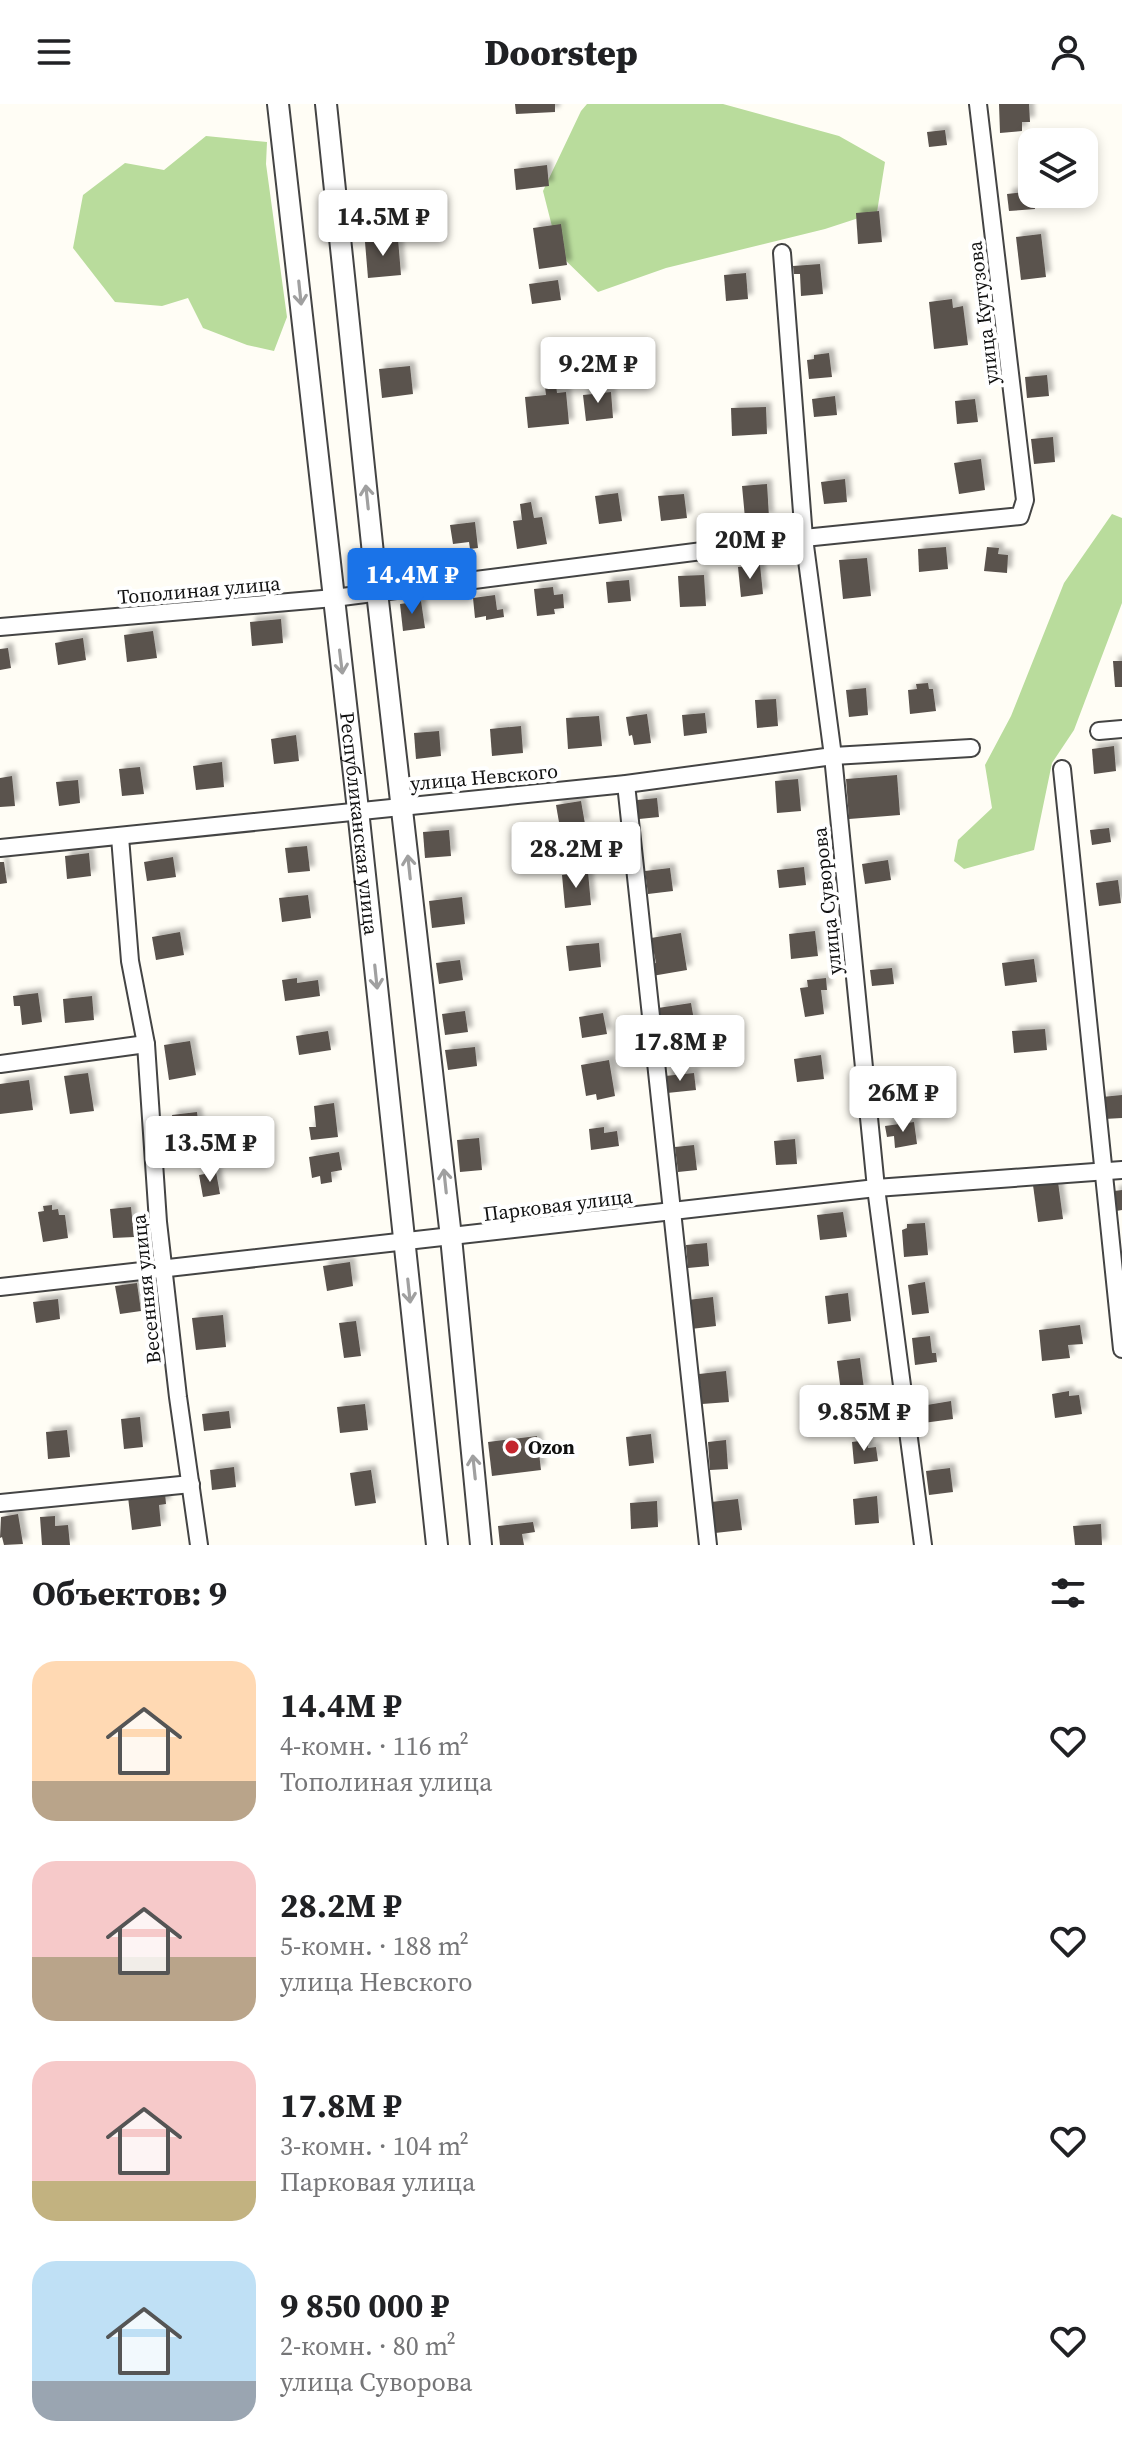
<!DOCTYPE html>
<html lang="ru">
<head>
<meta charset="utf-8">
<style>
	body { margin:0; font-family:"Source Serif 4",serif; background:#f6f6f6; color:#202124; height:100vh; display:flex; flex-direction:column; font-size:30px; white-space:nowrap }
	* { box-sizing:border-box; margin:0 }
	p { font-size:26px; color:#757577 }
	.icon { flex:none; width:44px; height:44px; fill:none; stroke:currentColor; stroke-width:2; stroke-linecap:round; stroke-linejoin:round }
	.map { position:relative; height:1441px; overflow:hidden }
	.panel { display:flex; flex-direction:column; background:#fff; flex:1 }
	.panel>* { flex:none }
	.fabs { position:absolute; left:1018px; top:24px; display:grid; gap:16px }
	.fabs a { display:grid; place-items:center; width:80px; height:80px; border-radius:16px; background:#fff; box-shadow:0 4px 12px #0003; font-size:40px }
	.price { position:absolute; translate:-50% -68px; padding:0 18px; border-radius:8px; background:#fff; color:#222; font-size:26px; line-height:52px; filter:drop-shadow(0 2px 4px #0008) }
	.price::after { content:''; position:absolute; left:50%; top:48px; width:24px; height:18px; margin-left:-12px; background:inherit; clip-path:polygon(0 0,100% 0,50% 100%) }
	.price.active { background:#1a73e8; color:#fff }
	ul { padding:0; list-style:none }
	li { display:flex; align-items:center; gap:24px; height:200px; padding:0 32px }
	li span { display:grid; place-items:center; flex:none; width:224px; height:160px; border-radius:24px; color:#555 }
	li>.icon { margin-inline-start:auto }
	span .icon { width:96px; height:96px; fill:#fffc; stroke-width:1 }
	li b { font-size:34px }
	h2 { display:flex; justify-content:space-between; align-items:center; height:96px; padding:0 32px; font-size:34px }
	header { display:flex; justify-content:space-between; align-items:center; height:104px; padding:0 32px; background:#fff; font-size:36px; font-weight:800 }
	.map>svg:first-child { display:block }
	.forest { fill:#b9dc9c }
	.building { fill:#5a524d; filter:url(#shadow) }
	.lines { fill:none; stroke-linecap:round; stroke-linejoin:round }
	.minor-casing { stroke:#444; stroke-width:20 }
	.tertiary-casing { stroke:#444; stroke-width:24 }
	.minor { stroke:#fff; stroke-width:16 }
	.tertiary { stroke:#fff; stroke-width:20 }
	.oneway { stroke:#a0a0a0 }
	.poi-dot { fill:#c4262e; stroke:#fff; stroke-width:3 }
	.labels { text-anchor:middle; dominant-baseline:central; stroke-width:8; stroke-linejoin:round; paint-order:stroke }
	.street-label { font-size:20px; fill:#111; stroke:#fff }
	.poi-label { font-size:20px; font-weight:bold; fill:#111; stroke:#fff; text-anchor:start }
</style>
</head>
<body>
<header><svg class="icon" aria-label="menu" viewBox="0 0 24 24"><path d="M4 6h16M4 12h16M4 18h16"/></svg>Doorstep<svg class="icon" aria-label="person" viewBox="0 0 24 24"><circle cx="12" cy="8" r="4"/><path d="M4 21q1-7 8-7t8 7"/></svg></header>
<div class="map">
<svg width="1122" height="1441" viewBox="0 0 1122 1441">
	<defs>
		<filter id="shadow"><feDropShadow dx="5" dy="-5" stdDeviation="2" flood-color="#0004"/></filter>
	</defs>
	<rect width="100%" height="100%" fill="#fffdf5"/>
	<!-- forest -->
	<g class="forest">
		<path d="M587,0H723L839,32L885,58L877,108L825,125L666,164L598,188L559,150L543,87L581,7Z"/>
		<path d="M206,32L267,38L266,60L287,213L274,247L247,241L203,224L188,194L162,202L115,198L73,144L83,91L125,59L164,66Z"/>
		<path d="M1112,410L1122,414V499L1074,626L1052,659L1034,746L964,765L954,757L958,736L992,704L985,661L1011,612L1064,479Z"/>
	</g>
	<!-- building -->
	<g class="building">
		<path d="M515,0H555V8L516,10Z"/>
		<path d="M999,0H1029L1030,18H1022V27L1000,29Z"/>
		<path d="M945,26L947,41L929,43L927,28Z"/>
		<path d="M547,61L549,82L516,86L514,65Z"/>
		<path d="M1032,87L1035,105L1009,107L1007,90Z"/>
		<path d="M879,107L882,138L858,140L856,109Z"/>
		<path d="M561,120L567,161L539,165L533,124Z"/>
		<path d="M1041,130L1046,173L1021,176L1016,133Z"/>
		<path d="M398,135L401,171L368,174L365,138Z"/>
		<path d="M820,160L823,190L801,192L800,170H794L793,162Z"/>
		<path d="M746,169L748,195L726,197L724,171Z"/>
		<path d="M558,176L561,196L532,200L529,180Z"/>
		<path d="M952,195L953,204L963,202L968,241L934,245L929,198Z"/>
		<path d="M829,249L832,273L809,275L807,256L814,255V251Z"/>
		<path d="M410,262L413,290L382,294L379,265Z"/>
		<path d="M1047,271L1049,292L1027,294L1025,273Z"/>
		<path d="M556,281L557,289L566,288L569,320L528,324L525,293L546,291L545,283Z"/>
		<path d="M601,283V289L611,288L613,314L586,317L583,291L593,290L592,284Z"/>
		<path d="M835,292L837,311L814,313L812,295Z"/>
		<path d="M975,295L978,318L957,320L955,297Z"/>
		<path d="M766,303L767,330L732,332L731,304Z"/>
		<path d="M1053,333L1055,358L1034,360L1031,335Z"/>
		<path d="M981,355L985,386L959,390L954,359Z"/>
		<path d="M845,375L847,398L824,400L821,378Z"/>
		<path d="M767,380L769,413L745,414L742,382Z"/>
		<path d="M618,389L622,417L599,420L595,392Z"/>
		<path d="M684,390L687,414L661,417L658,392Z"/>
		<path d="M531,398L534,414L542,413L547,440L517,445L513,417L522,416L520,400Z"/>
		<path d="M475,418L478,444L470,445L469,438L453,440L450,421Z"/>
		<path d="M946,443L948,465L919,468L918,445Z"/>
		<path d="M987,443L999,444L998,450L1008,451L1007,469L984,467Z"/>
		<path d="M867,454L871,492L843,495L839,456Z"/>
		<path d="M760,461L763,490L741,493L738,463Z"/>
		<path d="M704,471L706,502L680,503L678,472Z"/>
		<path d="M629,476L631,497L608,499L606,478Z"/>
		<path d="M553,483L554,491L563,490L564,504L554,505L555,510L537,512L534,485Z"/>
		<path d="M495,491L497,506L503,505L504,513L486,516V512L475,514L473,494Z"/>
		<path d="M421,497L425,524L403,527L400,500Z"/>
		<path d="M281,515L283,539L252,542L250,518Z"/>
		<path d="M153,527L157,554L127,558L124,531Z"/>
		<path d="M83,534L86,556L58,561L55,539Z"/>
		<path d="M8,544L11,564L0,566V545Z"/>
		<path d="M1113,557H1122V583H1115Z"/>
		<path d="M928,579L929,585H933L936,607L910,610L908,586L917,585L916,580Z"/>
		<path d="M866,584L868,611L849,613L846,586Z"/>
		<path d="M776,595L778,622L757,624L755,596Z"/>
		<path d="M705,609L707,629L684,632L682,611Z"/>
		<path d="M647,610L651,639L634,641L632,631L629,632L626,613Z"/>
		<path d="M599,612L602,642L568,645L566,614Z"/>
		<path d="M521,622L523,649L492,652L490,625Z"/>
		<path d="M439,627L441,652L416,655L414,629Z"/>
		<path d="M296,631L299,657L274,660L271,635Z"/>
		<path d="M1114,642L1116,667L1094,670L1092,645Z"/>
		<path d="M222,658L224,683L196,686L193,662Z"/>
		<path d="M140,663L144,690L122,692L119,665Z"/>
		<path d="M897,671L900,711L849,715L846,675Z"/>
		<path d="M12,672L15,702L0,703V674Z"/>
		<path d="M798,675L801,707L777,709L775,677Z"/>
		<path d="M78,676L80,699L59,702L56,678Z"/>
		<path d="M657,694L659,713L639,715L637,696Z"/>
		<path d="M581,697L585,720L560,724L556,701Z"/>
		<path d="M1109,724L1111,738L1092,741L1090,726Z"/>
		<path d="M449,726L451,752L425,754L423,728Z"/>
		<path d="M307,742L310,767L288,769L285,744Z"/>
		<path d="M89,749L91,772L67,775L65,752Z"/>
		<path d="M173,753L176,773L147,777L144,758Z"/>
		<path d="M888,756L891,776L865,780L862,760Z"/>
		<path d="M0,758H4L7,779L0,780Z"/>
		<path d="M804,763L806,781L779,784L777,766Z"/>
		<path d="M670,764L673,787L648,790L645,767Z"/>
		<path d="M588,768L591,801L565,804L562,771Z"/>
		<path d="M1118,776L1121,799L1099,802L1096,779Z"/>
		<path d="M308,791L311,814L282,818L279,794Z"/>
		<path d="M462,793L465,820L432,824L429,797Z"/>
		<path d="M815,827L818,852L791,855L789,830Z"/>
		<path d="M180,828L184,851L156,856L152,833Z"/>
		<path d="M681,829L687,866L652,872L650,860L656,859L651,834Z"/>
		<path d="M599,839L601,863L569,867L566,842Z"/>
		<path d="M1034,855L1037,878L1005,882L1002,859Z"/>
		<path d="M460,856L463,876L439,880L436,859Z"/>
		<path d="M892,864L894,880L872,882L870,866Z"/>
		<path d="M297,874V879L318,876L320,892L285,897L282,876Z"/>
		<path d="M826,874L827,886H821L824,910L805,913L800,884L808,883L807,876Z"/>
		<path d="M38,889L42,918L22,921L20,902H14L13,892Z"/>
		<path d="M92,892L94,916L65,919L63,895Z"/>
		<path d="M691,899L695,922L661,927L658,904Z"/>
		<path d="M465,907L468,928L445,931L442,910Z"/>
		<path d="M603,909L607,930L582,934L579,913Z"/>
		<path d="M1045,925L1047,946L1014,949L1012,927Z"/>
		<path d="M328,927L331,946L299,951L296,932Z"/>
		<path d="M190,937L196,971L169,976L164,941Z"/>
		<path d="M475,943L477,962L448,966L445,946Z"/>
		<path d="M821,951L824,975L797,978L794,955Z"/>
		<path d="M609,956L615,992L597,996L596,990L586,992L581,961Z"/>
		<path d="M88,969L94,1007L70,1010L64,972Z"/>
		<path d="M694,969L696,986L667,989L665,972Z"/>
		<path d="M29,976L33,1006L0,1010V980Z"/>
		<path d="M1122,991V1014L1104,1015L1102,993Z"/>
		<path d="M334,999L338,1033L311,1036L309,1023H316L314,1002Z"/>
		<path d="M197,1008L200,1033L194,1034V1039L175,1041L172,1011Z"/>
		<path d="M914,1018L917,1040L895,1044L894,1032L887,1033L885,1022Z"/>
		<path d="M604,1023V1029L617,1027L619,1042L591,1046L589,1025Z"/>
		<path d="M479,1034L482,1066L460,1068L457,1036Z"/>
		<path d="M795,1035L797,1060L776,1061L774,1037Z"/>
		<path d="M694,1041L697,1066L678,1068L675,1043Z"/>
		<path d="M339,1048L342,1066L331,1068L332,1078L321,1080L320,1072L312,1074L309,1053Z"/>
		<path d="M216,1068L220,1090L203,1093L199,1071Z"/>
		<path d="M1058,1078L1063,1115L1038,1118L1033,1081Z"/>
		<path d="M1122,1086V1106L1116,1107L1114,1087Z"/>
		<path d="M52,1101V1106L58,1105L59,1111H65L68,1134L43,1138L38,1108L44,1107L43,1102Z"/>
		<path d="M131,1103L134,1133L113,1134L110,1105Z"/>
		<path d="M843,1108L847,1133L820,1136L817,1111Z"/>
		<path d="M925,1119L928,1151L904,1153L902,1126L907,1124V1120Z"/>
		<path d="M707,1139L709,1162L688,1164L686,1141Z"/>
		<path d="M350,1158L353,1182L327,1187L323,1162Z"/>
		<path d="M925,1178L929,1209L912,1211L908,1181Z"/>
		<path d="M137,1179L141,1207L120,1210L115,1182Z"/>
		<path d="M848,1189L851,1217L828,1220L825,1192Z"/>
		<path d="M713,1193L716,1222L691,1225L688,1196Z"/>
		<path d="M58,1195L60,1215L36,1219L33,1198Z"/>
		<path d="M223,1211L226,1243L196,1246L192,1214Z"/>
		<path d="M356,1217L361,1252L344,1254L339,1219Z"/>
		<path d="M1080,1221L1083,1240L1068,1241L1070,1254L1042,1257L1039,1226Z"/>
		<path d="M930,1232L932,1249H936L937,1258L915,1261L912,1234Z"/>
		<path d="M860,1254L864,1285L841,1288L837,1257Z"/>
		<path d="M726,1267L729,1298L702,1300L699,1270Z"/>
		<path d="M1069,1287V1292L1079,1291L1082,1310L1055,1314L1052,1290Z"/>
		<path d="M951,1297L953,1315L923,1319L921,1302Z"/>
		<path d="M365,1300L368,1326L340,1329L337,1303Z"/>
		<path d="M229,1307L231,1324L204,1327L202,1310Z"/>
		<path d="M140,1313L143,1343L124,1345L121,1315Z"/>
		<path d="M67,1326L70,1353L48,1355L46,1328Z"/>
		<path d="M651,1330L654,1359L629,1362L626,1333Z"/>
		<path d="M537,1332L541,1366L492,1372L488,1338Z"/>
		<path d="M726,1336L728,1365L710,1366L708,1338Z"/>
		<path d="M867,1336L868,1344L876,1343L878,1357L854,1360L852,1338Z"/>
		<path d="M234,1363L236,1383L212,1386L210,1366Z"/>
		<path d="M950,1364L953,1388L929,1391L926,1367Z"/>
		<path d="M371,1366L376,1399L355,1402L350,1369Z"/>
		<path d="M165,1389L166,1400L159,1401L161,1422L132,1426L128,1393Z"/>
		<path d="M877,1392L879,1419L855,1421L853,1395Z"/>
		<path d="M738,1395L742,1426L715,1429L711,1398Z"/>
		<path d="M657,1397L658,1423L631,1425L630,1399Z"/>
		<path d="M18,1410L23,1440L4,1441L2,1433L0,1434L1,1413Z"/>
		<path d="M55,1412V1422L68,1421L70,1441H42L40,1413Z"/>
		<path d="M533,1418L535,1428L522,1430L524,1441H500L498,1422Z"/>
		<path d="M1101,1420L1102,1441H1075L1073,1422Z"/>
	</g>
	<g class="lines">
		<!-- minor casing -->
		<g class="minor-casing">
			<g id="minor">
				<path d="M782,149L804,434L833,652L876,1084L923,1441"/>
				<path d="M0,523L334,494L804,434L1020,412L1025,396L978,0"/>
				<path d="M1099,627L1122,625"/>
				<path d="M1062,665L1122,1245"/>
				<path d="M626,680L708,1441"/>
				<path d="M120,733L130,857L146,940L158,1118L178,1293L199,1441"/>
				<path d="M0,744L626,680L833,652L971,644"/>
				<path d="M0,960L146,940"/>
				<path d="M0,1183L876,1084L1122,1066"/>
				<path d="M0,1399L191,1380"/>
			</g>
		</g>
		<!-- tertiary casing -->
		<g class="tertiary-casing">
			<g id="tertiary">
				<path id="s1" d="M278,0L358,706L437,1441"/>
				<path d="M326,0L377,488L451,1133L481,1441"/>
			</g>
		</g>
		<!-- minor -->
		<use href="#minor" class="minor"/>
		<!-- tertiary -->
		<use href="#tertiary" class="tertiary"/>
	</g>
	<!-- one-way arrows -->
	<defs><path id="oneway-shaft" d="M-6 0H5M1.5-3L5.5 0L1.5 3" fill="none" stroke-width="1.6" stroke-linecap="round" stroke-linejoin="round" transform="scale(2)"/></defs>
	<g class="oneway">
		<use href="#oneway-shaft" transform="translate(300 189) rotate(84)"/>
		<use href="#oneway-shaft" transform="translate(367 393) rotate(-96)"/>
		<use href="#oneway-shaft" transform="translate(341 558) rotate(83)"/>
		<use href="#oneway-shaft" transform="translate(409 763) rotate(-96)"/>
		<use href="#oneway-shaft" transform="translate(376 873) rotate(84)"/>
		<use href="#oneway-shaft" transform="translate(445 1077) rotate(-96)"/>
		<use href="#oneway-shaft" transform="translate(409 1187) rotate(84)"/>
		<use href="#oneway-shaft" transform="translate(474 1363) rotate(-96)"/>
	</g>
	<!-- markers -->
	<circle class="poi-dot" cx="512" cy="1343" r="8"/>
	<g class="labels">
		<!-- street labels -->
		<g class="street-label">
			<text transform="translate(983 209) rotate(-97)">улица Кутузова</text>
			<text transform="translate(199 486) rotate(-5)">Тополиная улица</text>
			<text transform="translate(484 673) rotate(-5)">улица Невского</text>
			<text stroke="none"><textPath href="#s1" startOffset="724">Республиканская улица</textPath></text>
			<text transform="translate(827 797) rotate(-96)">улица Суворова</text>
			<text transform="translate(558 1101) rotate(-7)">Парковая улица</text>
			<text transform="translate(146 1185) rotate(-96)">Весенняя улица</text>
		</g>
		<!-- poi labels -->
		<g class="poi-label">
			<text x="528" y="1343">Ozon</text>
		</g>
	</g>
</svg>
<div class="fabs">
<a><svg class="icon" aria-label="layers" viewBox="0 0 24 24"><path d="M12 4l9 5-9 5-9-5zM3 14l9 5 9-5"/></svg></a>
</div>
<b class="price" style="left:383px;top:154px">14.5M ₽</b>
<b class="price" style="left:598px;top:301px">9.2M ₽</b>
<b class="price" style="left:750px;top:477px">20M ₽</b>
<b class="price active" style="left:412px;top:512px">14.4M ₽</b>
<b class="price" style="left:576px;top:786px">28.2M ₽</b>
<b class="price" style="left:680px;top:979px">17.8M ₽</b>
<b class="price" style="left:903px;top:1030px">26M ₽</b>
<b class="price" style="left:210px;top:1080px">13.5M ₽</b>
<b class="price" style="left:864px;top:1349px">9.85M ₽</b>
</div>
<section class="panel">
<h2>Объектов: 9<svg class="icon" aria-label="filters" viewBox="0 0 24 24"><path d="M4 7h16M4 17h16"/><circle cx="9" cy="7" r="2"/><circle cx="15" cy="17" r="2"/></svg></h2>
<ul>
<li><span style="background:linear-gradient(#ffd9b3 75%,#b9a48a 0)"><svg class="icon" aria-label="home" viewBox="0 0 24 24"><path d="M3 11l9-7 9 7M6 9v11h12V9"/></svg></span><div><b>14.4M ₽</b><p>4-комн. · 116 m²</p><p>Тополиная улица</p></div><svg class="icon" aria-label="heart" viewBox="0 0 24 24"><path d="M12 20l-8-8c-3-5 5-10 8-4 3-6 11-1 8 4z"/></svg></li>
<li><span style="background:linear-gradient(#f6c9c9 60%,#b9a48a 0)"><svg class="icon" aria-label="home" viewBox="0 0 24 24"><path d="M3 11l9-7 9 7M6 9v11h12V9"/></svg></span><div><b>28.2M ₽</b><p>5-комн. · 188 m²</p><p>улица Невского</p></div><svg class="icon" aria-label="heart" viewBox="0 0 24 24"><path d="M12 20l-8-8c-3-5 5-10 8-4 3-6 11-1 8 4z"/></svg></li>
<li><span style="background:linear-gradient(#f6c9c9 75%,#c2b280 0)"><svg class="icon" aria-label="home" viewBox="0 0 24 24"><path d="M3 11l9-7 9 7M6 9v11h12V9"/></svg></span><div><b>17.8M ₽</b><p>3-комн. · 104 m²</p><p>Парковая улица</p></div><svg class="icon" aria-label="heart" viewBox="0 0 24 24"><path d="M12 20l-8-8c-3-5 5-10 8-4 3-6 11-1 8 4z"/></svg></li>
<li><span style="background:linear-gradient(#bfe0f5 75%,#9aa5b1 0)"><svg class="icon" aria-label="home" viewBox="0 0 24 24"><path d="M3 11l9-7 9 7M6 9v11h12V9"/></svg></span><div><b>9 850 000 ₽</b><p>2-комн. · 80 m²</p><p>улица Суворова</p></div><svg class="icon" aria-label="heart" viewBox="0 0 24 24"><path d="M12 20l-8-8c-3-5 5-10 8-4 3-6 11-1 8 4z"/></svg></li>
</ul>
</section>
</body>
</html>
